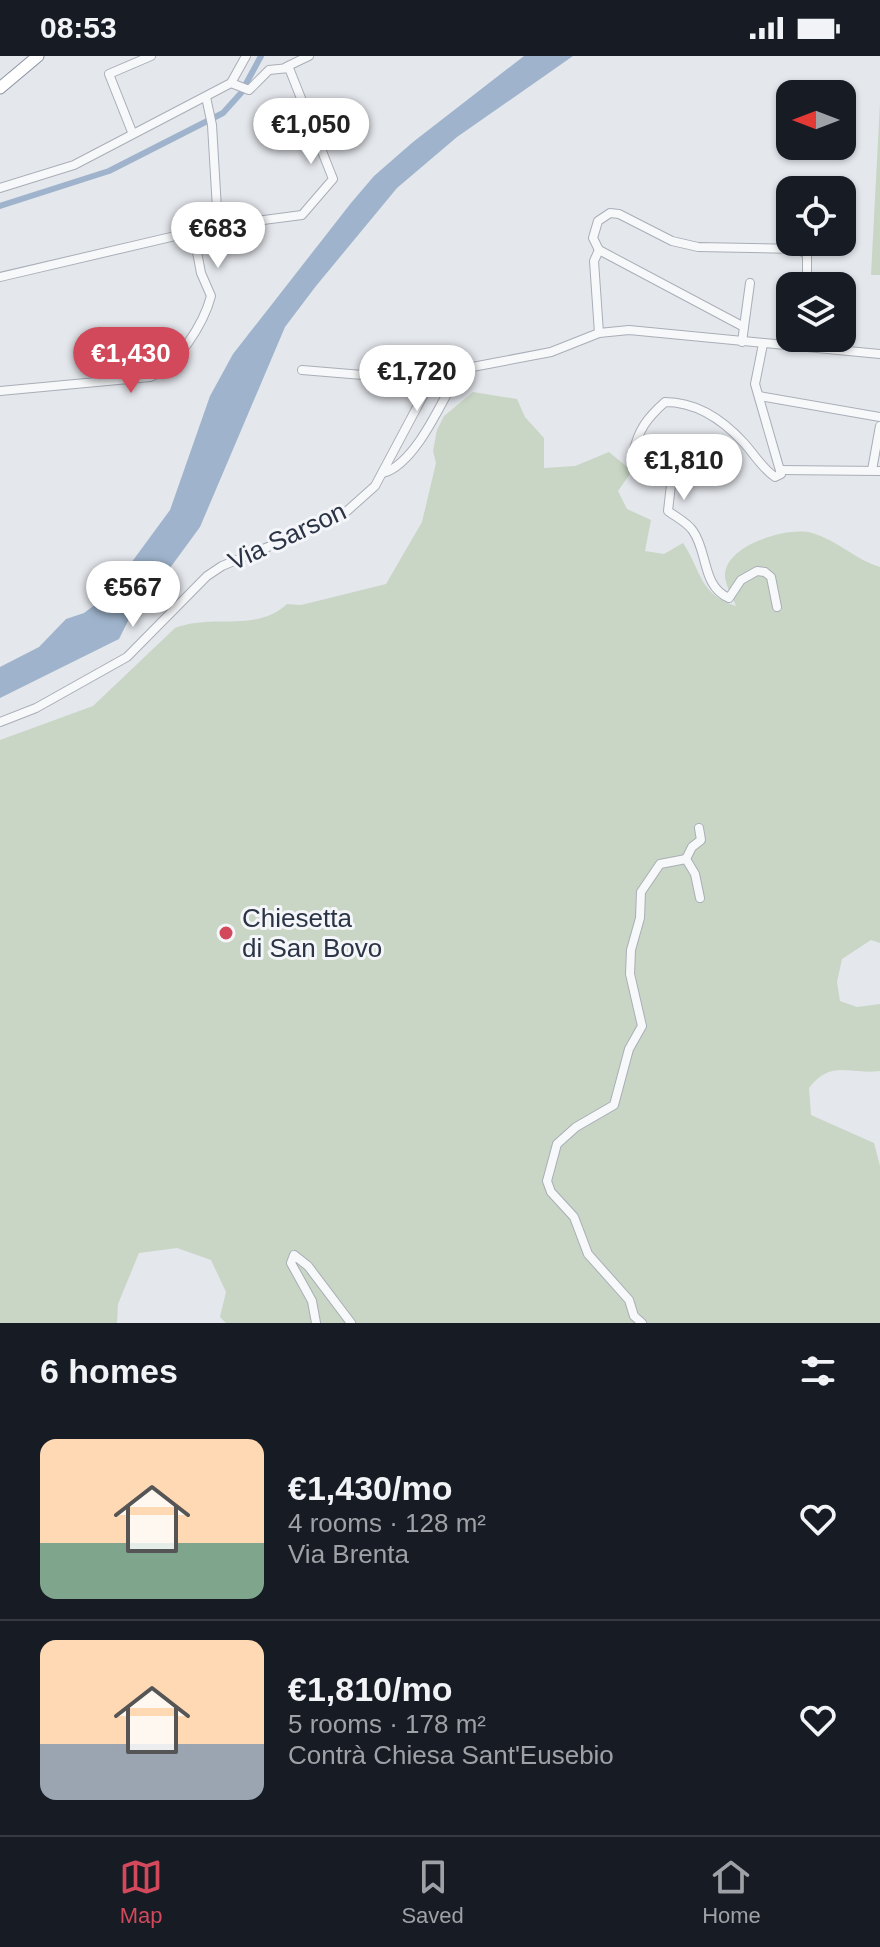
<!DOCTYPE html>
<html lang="en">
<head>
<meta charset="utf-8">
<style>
	body { margin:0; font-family:Arial,sans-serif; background:#20242c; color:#f1f3f6; height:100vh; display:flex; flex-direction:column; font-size:30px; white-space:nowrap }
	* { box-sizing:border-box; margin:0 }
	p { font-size:26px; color:#9ea1a6 }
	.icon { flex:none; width:44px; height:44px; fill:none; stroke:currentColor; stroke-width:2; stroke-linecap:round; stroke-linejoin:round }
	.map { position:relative; height:1267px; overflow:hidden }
	.drawer { display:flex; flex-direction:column; background:#171b24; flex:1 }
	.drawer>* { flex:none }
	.needle { width:52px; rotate:270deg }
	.tools { position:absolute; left:776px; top:24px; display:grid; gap:16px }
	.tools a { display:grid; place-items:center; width:80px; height:80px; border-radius:16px; background:#171b24; box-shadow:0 2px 6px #0004; font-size:40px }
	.price { position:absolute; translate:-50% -68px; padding:0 18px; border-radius:28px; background:#fff; color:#222; font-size:26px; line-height:52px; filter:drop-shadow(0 2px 4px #0008) }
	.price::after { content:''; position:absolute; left:50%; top:48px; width:24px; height:18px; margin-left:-12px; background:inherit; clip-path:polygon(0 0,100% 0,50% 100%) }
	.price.active { background:#d1495b; color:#fff }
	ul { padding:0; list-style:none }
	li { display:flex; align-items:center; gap:24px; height:200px; padding:0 40px }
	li+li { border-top:2px solid #363941 }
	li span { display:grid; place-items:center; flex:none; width:224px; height:160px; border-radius:16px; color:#555 }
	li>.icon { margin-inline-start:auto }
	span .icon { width:96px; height:96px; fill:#fffc; stroke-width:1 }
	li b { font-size:34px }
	h2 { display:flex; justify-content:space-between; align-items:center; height:96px; padding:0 40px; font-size:34px }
	.status { display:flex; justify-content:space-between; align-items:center; height:56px; padding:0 40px; background:#171b24; direction:ltr }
	.status svg { height:22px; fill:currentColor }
	.dock { display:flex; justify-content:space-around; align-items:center; height:112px; border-top:2px solid #363941; background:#171b24; font-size:22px; color:#9ea1a6 }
	.dock a { display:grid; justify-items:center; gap:4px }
	.dock .active { color:#d1495b }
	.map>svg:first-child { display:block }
	.green { fill:#c9d6c5 }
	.water { fill:#9fb4cc }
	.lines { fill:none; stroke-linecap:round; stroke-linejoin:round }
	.canal { stroke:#9fb4cc; stroke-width:6 }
	.minor-casing { stroke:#a9aeb7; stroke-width:10 }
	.highway-casing { stroke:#8b94a3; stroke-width:13 }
	.minor { stroke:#f7f8fa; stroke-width:8 }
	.highway { stroke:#fff; stroke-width:11 }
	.poi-dot { fill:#d1495b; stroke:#f4f6f9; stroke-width:3 }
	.labels { text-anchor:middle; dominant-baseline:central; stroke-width:6; stroke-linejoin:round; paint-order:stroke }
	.street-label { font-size:26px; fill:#2b3445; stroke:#f4f6f9 }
	.poi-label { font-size:26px; fill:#2b3445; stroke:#f4f6f9; text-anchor:start }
</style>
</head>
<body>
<div class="status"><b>08:53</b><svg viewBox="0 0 49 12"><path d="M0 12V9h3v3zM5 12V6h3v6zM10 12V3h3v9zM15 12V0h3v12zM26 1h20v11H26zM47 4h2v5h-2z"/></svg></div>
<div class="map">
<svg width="880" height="1267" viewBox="0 0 880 1267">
	<rect width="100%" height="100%" fill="#e4e7ec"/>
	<!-- green -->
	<g class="green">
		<path d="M880,47V219H871Z"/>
		<path d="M473,336L517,343L525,361L544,382V412L575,410L609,396L632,415L618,435L627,453L651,464L645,495L664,498L683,487C702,516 699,538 736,550C733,542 726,530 725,521C723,489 789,470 812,477C837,484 856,504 880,511V887L871,884L842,903L837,926L840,945L857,951L880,948V1015C848,1019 832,1003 809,1032L811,1059L874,1087L880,1110V1267H226L220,1261L226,1236L211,1204L177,1192L139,1197L118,1248L117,1267H0V684L93,650L175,572C212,557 256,577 287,548L301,549L386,528L422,466L436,407L433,395L437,374L444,360Z"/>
	</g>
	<!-- water -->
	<path class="water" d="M524,0H573L457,81L397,132L316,230L285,271L200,471L159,527L136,549L119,583L0,642V611L39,591L66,563L84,557L104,542L123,518L170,454L210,340L233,298L351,147L374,120L413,86Z"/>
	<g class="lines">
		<!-- canal -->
		<path class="canal" d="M0,150L109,115L223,57L241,37L261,0"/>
		<!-- minor casing -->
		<g class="minor-casing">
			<g id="minor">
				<path d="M286,11L309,0"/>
				<path d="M132,76L109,18L151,0"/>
				<path d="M0,132L74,109L231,27L246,0"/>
				<path d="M218,170L302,159L333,123L289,12L269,14L249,34L231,27"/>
				<path d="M807,198L812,186"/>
				<path d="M0,221L218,170L212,69L206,41"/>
				<path d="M744,271L750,227"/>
				<path d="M599,277L594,205L599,194"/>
				<path d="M742,286L744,271L599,194L593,182L598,165L610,157L619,158L672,185L698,191L797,193L807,198V230"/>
				<path d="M763,288L755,328L781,418L775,421C762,412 754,398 744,387C723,364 696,346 665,346C647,362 638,374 633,398L654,404L672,420L668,455C676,461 688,467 693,475C708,496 702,531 729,542L741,524L757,515L765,516L771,521L777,551"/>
				<path d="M302,314L399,322L428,333"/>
				<path d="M0,335L150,321C177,311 204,267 211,240L201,217L193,175"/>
				<path d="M759,340L880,361"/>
				<path d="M780,414L880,415"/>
				<path d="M872,414L880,370"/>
				<path d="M383,417C416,408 443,343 459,315"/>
				<path d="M0,666L36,652L127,601L207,520L222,510L328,466L347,455L375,430L424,338L434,327L462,313L551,296L599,277L629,274L880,298"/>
				<path d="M686,803L695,818L700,842"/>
				<path d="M686,803L692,791L701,784L699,772"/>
				<path d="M316,1267L312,1245L291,1207L294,1199L308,1210L351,1267"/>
				<path d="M642,1267L634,1260L629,1244L588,1198L574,1161L551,1136L547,1125L557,1088L576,1071L614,1049L629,993L642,970L630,918L631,894L640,862L641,836L660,808L686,803"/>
			</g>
		</g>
		<!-- highway casing -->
		<g class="highway-casing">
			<path id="highway" d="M0,32L38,0"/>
		</g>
		<!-- minor -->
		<use href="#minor" class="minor"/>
		<!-- highway -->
		<use href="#highway" class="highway"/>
	</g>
	<!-- markers -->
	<circle class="poi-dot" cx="226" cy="877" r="8"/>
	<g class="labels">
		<!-- street labels -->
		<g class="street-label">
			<text transform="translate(287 480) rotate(-25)">Via Sarson</text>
		</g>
		<!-- poi labels -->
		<g class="poi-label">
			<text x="242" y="862">Chiesetta<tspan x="242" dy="30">di San Bovo</tspan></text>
		</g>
	</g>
</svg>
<div class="tools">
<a><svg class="needle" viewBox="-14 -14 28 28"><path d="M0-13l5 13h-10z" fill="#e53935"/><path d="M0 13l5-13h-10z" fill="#9ea1a6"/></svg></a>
<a><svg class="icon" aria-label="locate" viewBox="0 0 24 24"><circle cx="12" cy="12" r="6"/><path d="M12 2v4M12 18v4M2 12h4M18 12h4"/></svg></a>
<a><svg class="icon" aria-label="layers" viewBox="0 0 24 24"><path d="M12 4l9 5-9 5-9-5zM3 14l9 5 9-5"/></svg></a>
</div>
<b class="price" style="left:311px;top:110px">€1,050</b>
<b class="price" style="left:218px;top:214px">€683</b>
<b class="price active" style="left:131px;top:339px">€1,430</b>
<b class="price" style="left:417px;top:357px">€1,720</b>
<b class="price" style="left:684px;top:446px">€1,810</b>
<b class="price" style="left:133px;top:573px">€567</b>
</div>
<section class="drawer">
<h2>6 homes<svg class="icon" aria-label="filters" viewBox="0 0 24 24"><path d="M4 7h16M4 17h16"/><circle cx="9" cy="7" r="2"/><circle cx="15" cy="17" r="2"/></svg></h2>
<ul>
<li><span style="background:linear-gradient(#ffd9b3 65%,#7fa58c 0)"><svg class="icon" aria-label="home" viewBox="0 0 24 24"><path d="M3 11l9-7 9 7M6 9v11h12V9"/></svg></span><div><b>€1,430/mo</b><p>4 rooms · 128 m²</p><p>Via Brenta</p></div><svg class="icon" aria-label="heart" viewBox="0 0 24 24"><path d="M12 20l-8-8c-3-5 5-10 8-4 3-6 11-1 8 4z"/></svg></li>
<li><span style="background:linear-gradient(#ffd9b3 65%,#9aa5b1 0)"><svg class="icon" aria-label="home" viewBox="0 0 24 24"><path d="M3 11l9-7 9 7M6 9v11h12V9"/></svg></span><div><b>€1,810/mo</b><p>5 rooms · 178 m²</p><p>Contrà Chiesa Sant'Eusebio</p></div><svg class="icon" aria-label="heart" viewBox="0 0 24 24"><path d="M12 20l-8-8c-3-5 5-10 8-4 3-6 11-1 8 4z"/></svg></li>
</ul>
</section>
<nav class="dock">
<a class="active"><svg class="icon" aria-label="map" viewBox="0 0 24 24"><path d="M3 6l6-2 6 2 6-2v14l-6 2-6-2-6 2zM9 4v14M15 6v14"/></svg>Map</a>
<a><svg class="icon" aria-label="saved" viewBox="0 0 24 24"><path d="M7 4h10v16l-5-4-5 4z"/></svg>Saved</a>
<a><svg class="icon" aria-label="home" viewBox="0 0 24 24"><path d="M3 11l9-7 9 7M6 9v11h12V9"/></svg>Home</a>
</nav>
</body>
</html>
